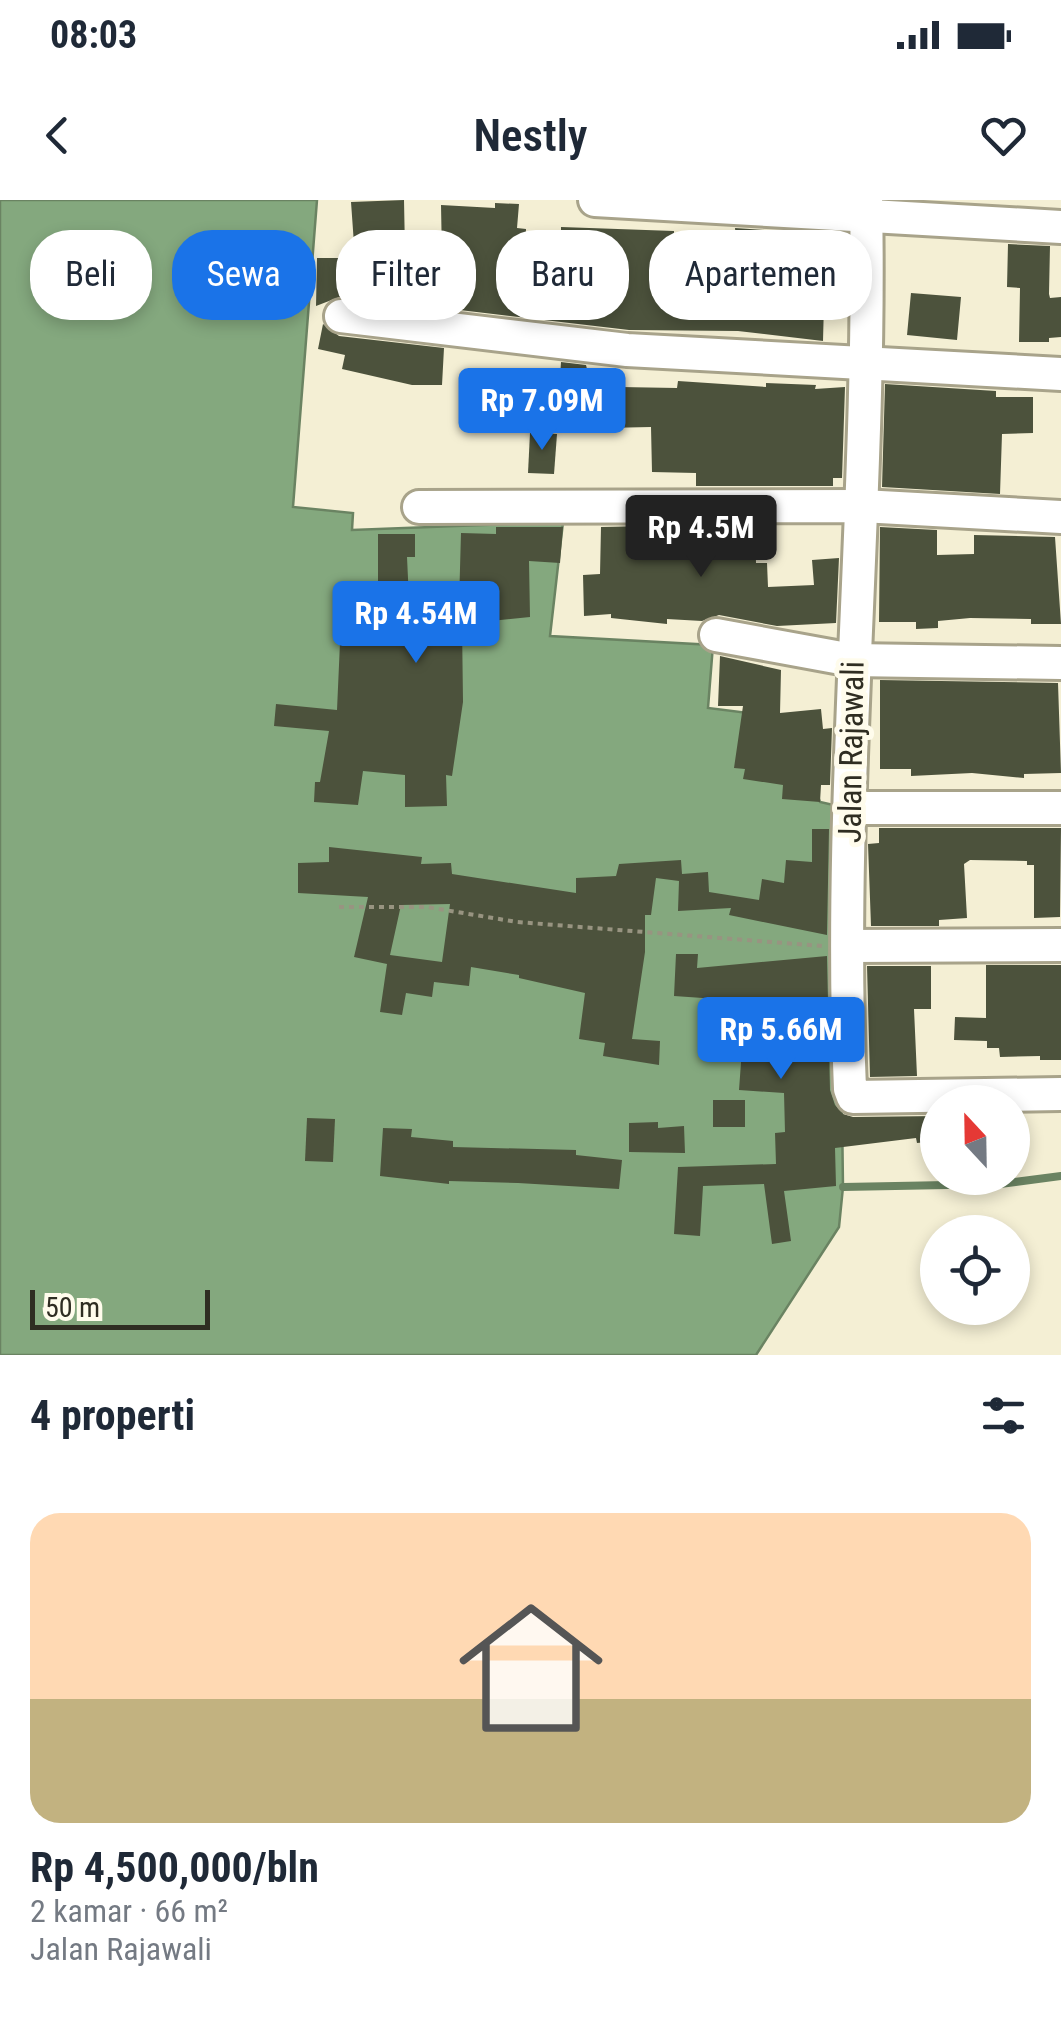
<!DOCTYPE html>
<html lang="id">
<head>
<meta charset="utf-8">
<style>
	body { margin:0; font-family:"Roboto Condensed",sans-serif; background:#f6f6f7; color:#1f2937; height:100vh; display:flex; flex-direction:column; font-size:38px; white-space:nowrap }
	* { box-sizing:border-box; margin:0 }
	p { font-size:32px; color:#747a83 }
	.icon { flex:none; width:55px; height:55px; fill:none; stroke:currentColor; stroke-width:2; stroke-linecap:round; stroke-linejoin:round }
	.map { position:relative; height:1155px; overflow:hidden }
	.drawer { display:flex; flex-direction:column; background:#fff; flex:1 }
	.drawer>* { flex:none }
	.guide { position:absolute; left:30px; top:30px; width:1002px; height:90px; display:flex; gap:20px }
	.needle { width:65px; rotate:338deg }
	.controls { position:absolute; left:920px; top:885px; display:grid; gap:20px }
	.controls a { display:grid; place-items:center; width:110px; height:110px; border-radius:50%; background:#fff; box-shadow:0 5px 15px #0003; font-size:50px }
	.scale { position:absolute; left:30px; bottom:25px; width:180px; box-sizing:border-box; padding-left:10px; border:5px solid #2f2d22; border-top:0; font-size:28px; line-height:35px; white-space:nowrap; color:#2f2d22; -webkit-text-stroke:8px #fffcec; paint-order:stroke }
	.price { position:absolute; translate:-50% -85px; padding:0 22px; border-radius:10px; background:#1a73e8; color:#fff; font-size:32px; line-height:65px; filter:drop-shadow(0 2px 5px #0008) }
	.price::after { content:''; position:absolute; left:50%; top:60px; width:30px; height:22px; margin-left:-15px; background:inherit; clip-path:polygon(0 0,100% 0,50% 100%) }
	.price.selected { background:#222; color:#fff }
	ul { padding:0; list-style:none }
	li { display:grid; align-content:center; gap:20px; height:530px; padding:0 30px }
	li+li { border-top:2px solid #e0e1e3 }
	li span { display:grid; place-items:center; height:310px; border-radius:30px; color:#555 }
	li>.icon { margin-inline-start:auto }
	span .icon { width:180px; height:180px; fill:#fffc; stroke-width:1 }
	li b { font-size:42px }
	h2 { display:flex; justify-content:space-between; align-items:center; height:120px; padding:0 30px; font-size:42px }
	.tag { padding:0 35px; border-radius:40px; background:#fff; box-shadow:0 5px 15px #0003; font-size:35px; line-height:90px }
	.tag.selected { background:#1a73e8; color:#fff }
	.status { display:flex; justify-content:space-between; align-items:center; height:70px; padding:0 50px; background:#fff; direction:ltr }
	.status svg { height:28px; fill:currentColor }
	header { display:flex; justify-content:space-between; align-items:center; height:130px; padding:0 30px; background:#fff; font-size:45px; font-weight:600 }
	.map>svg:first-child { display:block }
	.water { fill:#84a87e; stroke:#6a8362; stroke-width:2.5 }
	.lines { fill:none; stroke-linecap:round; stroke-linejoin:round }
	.stream { stroke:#6a8362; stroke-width:8 }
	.building { fill:#4c523c; fill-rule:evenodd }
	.minor-casing { stroke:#a8a38a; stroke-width:38 }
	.path { stroke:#989481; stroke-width:4; stroke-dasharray:5 5; stroke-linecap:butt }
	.minor { stroke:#fff; stroke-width:32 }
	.labels { text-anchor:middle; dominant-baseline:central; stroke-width:10; stroke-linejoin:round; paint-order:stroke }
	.street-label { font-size:32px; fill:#2f2d22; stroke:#fffcec }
</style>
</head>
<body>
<div class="status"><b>08:03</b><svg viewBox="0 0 49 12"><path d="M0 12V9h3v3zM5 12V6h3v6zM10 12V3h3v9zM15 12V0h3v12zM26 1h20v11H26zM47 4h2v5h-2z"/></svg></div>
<header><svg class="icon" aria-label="back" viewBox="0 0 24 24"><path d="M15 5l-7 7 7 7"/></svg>Nestly<svg class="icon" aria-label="heart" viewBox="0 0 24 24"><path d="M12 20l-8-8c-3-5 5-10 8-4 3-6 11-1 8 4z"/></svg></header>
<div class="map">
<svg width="1061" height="1155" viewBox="0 0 1061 1155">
	<rect width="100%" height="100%" fill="#f4efd4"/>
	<!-- water -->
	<path class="water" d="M0,0H317L293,307L353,313L352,330L563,322L550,436L713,445L708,508L789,518L820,602L838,606L843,987L839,1027L756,1155H0Z"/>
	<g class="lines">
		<!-- stream -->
		<path class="stream" d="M843,987L1000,984L1061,976"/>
	</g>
	<!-- building -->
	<g class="building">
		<path d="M404,0L406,102L342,96L316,106L317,58H355L351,2Z"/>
		<path d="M495,3L519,4L517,28L526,29L524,91L562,93L565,46H561V27L674,31V42L736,38L735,28L764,30V39L815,40V33L846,35V65H825L823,141L738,131L629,130L443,108L441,5L495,8Z"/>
		<path d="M1008,44L1050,46L1049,94L1050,98L1061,97V137L1049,138V142H1019L1020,88L1007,87Z"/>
		<path d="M911,93L961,97L957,140L907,135Z"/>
		<path d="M323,124L339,136L444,148L442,185H412L342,169L345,155L318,149Z"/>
		<path d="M561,162L586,165L590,181L620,182V187L677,188L678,181L766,187V183L816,185L815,189L845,187L842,278H833V286H696V273L652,272L651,227L557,229Z"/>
		<path d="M885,184L996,191V197H1033V233L1002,234L1000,294L882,287Z"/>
		<path d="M530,233L557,234L554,274L528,273Z"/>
		<path d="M649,326V333L667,334L755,328L756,363H767L768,387L814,385L812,360L839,358L836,423L777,426L719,415L702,421L667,419V424L611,418V414L584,416L583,375L600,374L601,327Z"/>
		<path d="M496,327H563L560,363L529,361L530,417L462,424L463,502L452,576L446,575L447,606L405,607V575L363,571L358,605L314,602L315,582H320L329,531L274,526L276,504L337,510L341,420L378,421V334H415V357H407L409,400L459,404L461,333L496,334Z"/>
		<path d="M880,327L937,330V355L974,354V335L1055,337L1061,424H1031V419L970,418L938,421V428L916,429V422H879Z"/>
		<path d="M720,456L781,470L780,513L821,509L823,529L832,528L830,585H821L820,602L782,599L783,585L743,579L745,569L734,568L743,506H718Z"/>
		<path d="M880,480L1058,483L1061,573L1024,574V578L972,573L911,576V569H880Z"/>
		<path d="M879,628H1061L1060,717L1034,718V665H1027V661L970,660L964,664L967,718L939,720V726H871L868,644L879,643Z"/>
		<path d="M812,629H829L827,735L729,715L731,708L678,711L679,681L656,678L651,715H645V752L632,839L660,841L659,865L603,856L605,843L579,839L585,793L519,778V775L471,767L469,786L434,782L432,797L406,793L402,815L380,812L387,764L354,757L368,697L298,693V663L329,662V647L422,657L421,664L451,663L452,674L576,693V678L616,676L619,664L681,660L682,674L708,672L709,692L759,700L762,679L784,683L786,660L812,662ZM450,704L442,762L390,755L401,705Z"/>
		<path d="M676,754H698L697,768L827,756L830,890L835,905L843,914L853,917L938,916V941L917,943L916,938L835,948L836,986L784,991L791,1041L772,1044L764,984L703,986L700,1036L674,1034L678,967L776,964L775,933L785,932L784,893L739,890L742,849L718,847L722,802L704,803L703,798L674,796Z"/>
		<path d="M986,765H1061V860H1040V856L1000,857L999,848H987V841L954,840L955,817L986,818Z"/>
		<path d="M867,766H931V809H914L917,876L870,877Z"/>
		<rect x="713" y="900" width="32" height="27"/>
		<path d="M307,918L335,919L333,962L305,961Z"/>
		<path d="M658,922V928L684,926L685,953L629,952V923Z"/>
		<path d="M383,928L412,929L411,937L453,941V947L576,950V955L622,960L619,989L518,983L449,981V984L380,976Z"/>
	</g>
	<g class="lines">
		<!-- minor casing -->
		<g class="minor-casing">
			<g id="minor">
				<path d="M595,0L1061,27"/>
				<path d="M866,0C872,297 837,593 850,889L853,897L1061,894"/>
				<path d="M341,116L627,150L1061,174"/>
				<path d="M419,307L862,306L1061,317"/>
				<path d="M716,435L852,460L1061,463"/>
				<path d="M850,608H1061"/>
				<path d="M848,746L1061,745"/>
			</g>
		</g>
		<!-- path -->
		<path class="path" d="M339,707H427L517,722L822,746"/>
		<!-- minor -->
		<use href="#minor" class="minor"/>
	</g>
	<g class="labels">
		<!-- street labels -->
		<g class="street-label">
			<text transform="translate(851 552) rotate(-89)">Jalan Rajawali</text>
		</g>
	</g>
</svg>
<div class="controls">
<a><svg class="needle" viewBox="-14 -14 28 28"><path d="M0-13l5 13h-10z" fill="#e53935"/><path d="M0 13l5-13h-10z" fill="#747a83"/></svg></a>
<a><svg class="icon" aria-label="locate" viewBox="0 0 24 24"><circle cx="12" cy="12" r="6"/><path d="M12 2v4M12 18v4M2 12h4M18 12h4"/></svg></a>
</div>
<div class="scale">50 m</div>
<b class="price" style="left:542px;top:253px">Rp 7.09M</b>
<b class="price selected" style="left:701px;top:380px">Rp 4.5M</b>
<b class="price" style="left:416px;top:466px">Rp 4.54M</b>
<b class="price" style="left:781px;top:882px">Rp 5.66M</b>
<div class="guide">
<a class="tag">Beli</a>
<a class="tag selected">Sewa</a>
<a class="tag">Filter</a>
<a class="tag">Baru</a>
<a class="tag">Apartemen</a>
</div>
</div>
<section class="drawer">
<h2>4 properti<svg class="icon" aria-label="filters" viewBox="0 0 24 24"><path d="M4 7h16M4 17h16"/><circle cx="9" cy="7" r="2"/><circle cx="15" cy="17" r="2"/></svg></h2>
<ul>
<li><span style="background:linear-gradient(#ffd9b3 60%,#c2b280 0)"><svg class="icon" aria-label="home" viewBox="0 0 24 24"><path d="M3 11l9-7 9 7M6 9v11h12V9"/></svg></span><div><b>Rp 4,500,000/bln</b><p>2 kamar · 66 m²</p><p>Jalan Rajawali</p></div></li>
</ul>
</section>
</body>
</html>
